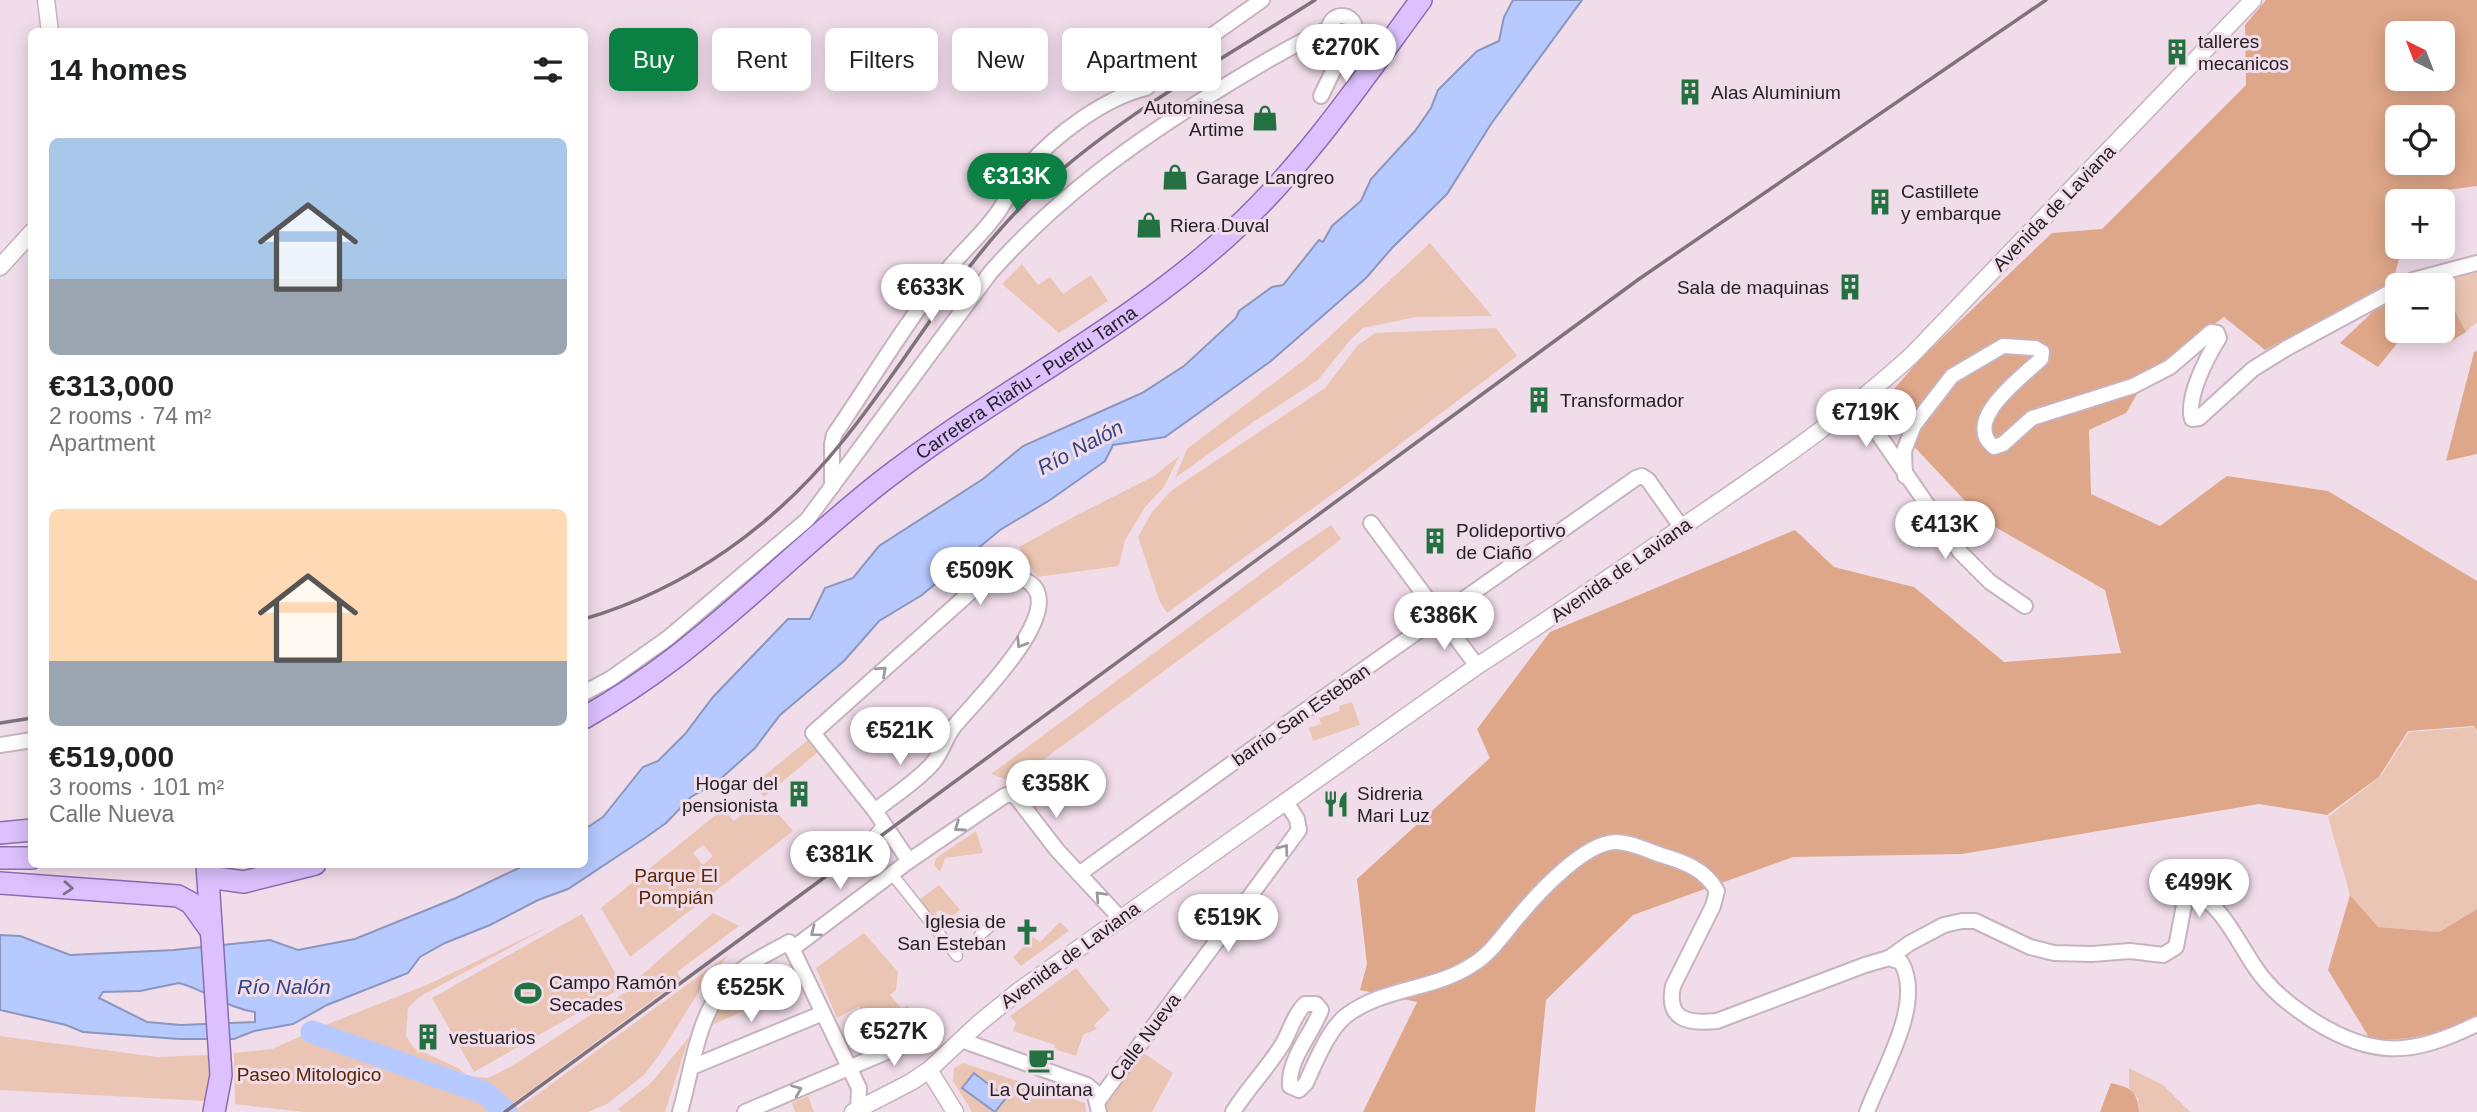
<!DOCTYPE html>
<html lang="en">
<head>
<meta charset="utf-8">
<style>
	body { margin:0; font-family:Helvetica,sans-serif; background:#f2f2f2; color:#202124; height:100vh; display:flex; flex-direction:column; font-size:26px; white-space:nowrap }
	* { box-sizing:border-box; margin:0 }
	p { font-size:23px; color:#757577 }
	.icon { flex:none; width:38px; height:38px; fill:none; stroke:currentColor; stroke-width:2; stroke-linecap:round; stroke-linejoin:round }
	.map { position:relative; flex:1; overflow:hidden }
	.sheet { position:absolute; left:28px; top:28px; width:560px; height:840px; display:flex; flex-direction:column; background:#fff; border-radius:10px; box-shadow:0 4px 18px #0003 }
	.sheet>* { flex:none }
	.guide { position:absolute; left:609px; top:28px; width:665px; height:63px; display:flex; gap:14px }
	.needle { width:46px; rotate:318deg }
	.tools { position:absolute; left:2385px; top:21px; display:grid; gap:14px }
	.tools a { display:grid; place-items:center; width:70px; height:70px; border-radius:10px; background:#fff; box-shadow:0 4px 18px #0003; font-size:35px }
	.price { position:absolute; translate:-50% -60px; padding:0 16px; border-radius:24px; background:#fff; color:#222; font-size:23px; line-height:46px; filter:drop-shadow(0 2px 4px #0008) }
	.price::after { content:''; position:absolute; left:50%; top:42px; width:21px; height:16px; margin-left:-10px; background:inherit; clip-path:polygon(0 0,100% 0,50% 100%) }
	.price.active { background:#0b8043; color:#fff }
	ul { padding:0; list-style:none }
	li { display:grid; align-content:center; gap:14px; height:371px; padding:0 21px }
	li span { display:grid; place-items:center; height:217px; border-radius:10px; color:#555 }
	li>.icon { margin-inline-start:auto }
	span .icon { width:126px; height:126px; fill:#fffc; stroke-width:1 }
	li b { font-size:30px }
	h2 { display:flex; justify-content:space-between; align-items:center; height:84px; padding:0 21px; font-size:30px }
	.pill { padding:0 24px; border-radius:10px; background:#fff; box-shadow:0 4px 18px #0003; font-size:24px; line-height:63px }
	.pill.active { background:#0b8043; color:#fff }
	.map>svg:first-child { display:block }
	.green { fill:#eac5b3; fill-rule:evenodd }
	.forest { fill:#dfa78a; fill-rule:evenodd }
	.water { fill:#b7caff; stroke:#8b96bd; stroke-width:2; fill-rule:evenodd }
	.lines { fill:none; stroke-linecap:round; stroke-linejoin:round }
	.river { stroke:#b7caff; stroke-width:23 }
	.pedestrian-casing { stroke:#c7b3c0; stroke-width:13 }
	.minor-casing { stroke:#c7b3c0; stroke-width:18 }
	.tertiary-casing { stroke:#c7b3c0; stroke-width:19 }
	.primary-casing { stroke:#8c6cb1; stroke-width:24 }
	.pedestrian { stroke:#fff; stroke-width:10 }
	.minor { stroke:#fff; stroke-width:14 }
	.tertiary { stroke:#fff; stroke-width:16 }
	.primary { stroke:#dcc1fe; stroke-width:21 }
	.rail { stroke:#7f727b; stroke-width:3.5 }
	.oneway { stroke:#9c999c }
	.oneway2 { stroke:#806f90 }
	.labels { text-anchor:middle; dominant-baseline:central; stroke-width:6; stroke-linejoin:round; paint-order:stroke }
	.poi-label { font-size:19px; fill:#241d22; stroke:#f1ddea; text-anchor:start }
	.street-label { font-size:19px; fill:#241d22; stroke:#f1ddea }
	.park-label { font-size:19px; fill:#592605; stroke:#f1ddea }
	.water-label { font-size:21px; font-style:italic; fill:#324583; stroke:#f1ddea }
</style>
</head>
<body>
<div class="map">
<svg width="2477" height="1112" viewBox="0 0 2477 1112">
	<rect width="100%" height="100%" fill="#f1ddea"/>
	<!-- green -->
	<g class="green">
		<path d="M1430,243L1492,316L1416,317L1363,328L1351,339L1318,380L1253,422L1175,478L1187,449L1303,361Z"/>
		<path d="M1022,264L1038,285L1050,277L1063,294L1091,275L1108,301L1059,333L1002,284Z"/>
		<path d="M2477,270V322L2466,332L2437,279L2461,275Z"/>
		<path d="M1496,328L1517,356L1355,478L1167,613L1160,602L1138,537L1152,512L1172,490L1325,388L1358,345L1375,333Z"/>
		<path d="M1179,456L1164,487L1145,507L1125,540L1119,566L1037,577L1019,547L1077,515L1154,476Z"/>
		<path d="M1331,525L1341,539L1300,571L1013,782L991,774L1288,554Z"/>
		<path d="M1352,702L1360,725L1313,741L1309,728L1321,724L1319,718L1340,711L1339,706Z"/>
		<path d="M2474,727L2477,733V909L2439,932L2378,927L2350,895L2328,817L2381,776L2409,732Z"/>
		<path d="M808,740L818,752L764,797L793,831L630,957L601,908L723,809L734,821L764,797L754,784ZM703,845L713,856L703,865L693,853Z"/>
		<path d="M976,831L983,853L945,858L940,872L934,865L936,858Z"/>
		<path d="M939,885L960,910L951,917L948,913L945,916L942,911L938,910L936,914L941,919L938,922L919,900Z"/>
		<path d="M713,913L739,926L677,972L681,979L513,1103C503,1100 497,1091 487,1087C433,1062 374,1046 318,1028L429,984L552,925L419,997L408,1008L406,1036L414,1048L458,1068L468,1076L488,1078L512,1066L629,990L637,979Z"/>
		<path d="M582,914L623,987L474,1072L432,998Z"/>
		<path d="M1060,922L1069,931L1021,966L1013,957L1033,937L1040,942Z"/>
		<path d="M864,933L898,972L896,990L890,995L902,1009L907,1005L923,1024L916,1031L895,1042L873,1012L864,1017L859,1006L837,1018L816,968Z"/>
		<path d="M729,954L700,990L660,1054L644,1075L607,1104L588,1112H513Z"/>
		<path d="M1076,968L1110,1010L1094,1025L1097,1029L1083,1035L1076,1056L1054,1049L1055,1045L1013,1031L1016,1023L1010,1016Z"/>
		<path d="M728,991L744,1011L709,1026Z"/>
		<path d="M306,1034L470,1093L490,1102L496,1112H305L235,1104L234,1053L272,1049Z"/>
		<path d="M0,1036L157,1057L208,1055C209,1071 211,1085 205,1101L0,1090Z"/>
		<path d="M689,1037L665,1112H621L618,1109L651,1083Z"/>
		<path d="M1142,1052L1173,1073L1152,1112H1106V1100Z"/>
		<path d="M963,1063L1085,1103L1086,1112H972L953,1081L954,1068Z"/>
		<path d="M2129,1068L2163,1085L2190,1112H2139L2138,1098L2129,1088Z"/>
		<path d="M808,1096L814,1112H795L792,1103Z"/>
	</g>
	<!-- forest -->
	<g class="forest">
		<path d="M2266,0H2477V186L2416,194L2414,201H2398V247H2402L2393,281L2265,350L2224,317L2150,372L2126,413L2089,430L2091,494L2160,526L2227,476L2328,491L2477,581V731L2474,726L2408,731L2379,777L2327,815L2259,804L1962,854L1793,857L1633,915L1546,1000L1535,1112H1363L1417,1002L1360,990L1367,964L1357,879L1490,758L1477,729L1550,632L1795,530L1834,567L1914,587L2004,662L2121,653L2105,590L1983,520L1878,408L1918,361L2052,233L2102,229L2246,85L2245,25ZM2398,33H2443V79H2398ZM2398,117H2443V163H2398Z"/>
		<path d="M2443,289L2466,332L2448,343L2435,331H2443Z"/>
		<path d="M2397,293L2398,331H2419L2409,339L2404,335L2378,367L2340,343L2386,299Z"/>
		<path d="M2477,351V454L2446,461L2474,352Z"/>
		<path d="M2350,895L2378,927L2439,932L2477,909V1015C2440,1033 2412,1042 2370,1039L2328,970Z"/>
		<path d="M2111,1083C2131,1088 2137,1090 2139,1112H2100Z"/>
	</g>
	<!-- water -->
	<g class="water">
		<path d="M1513,0H1582L1491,124L1447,194L1392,248L1366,278L1271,361L1165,437L1113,445L1105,461L1050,500L1000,530L922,595L879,621L844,661L780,715L755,748L716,783L691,797L666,823L645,838L568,889L538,900L490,925L445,943L420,957L408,973L327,1005L293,1024L254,1031L234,1039H179L83,1032L66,1025L0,1010V935L20,936L70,955L174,950L270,940L298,950L355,939L456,898L525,865L584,864L585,829L603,817L643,767L658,761L685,734L713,697L788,619H810L825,588L853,578L879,546L983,479L1023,446L1142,393L1184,366L1236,318L1239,311L1272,287L1283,285L1319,240L1323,242L1332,226L1361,201L1371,179L1415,131L1431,108L1438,90L1477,51L1499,41L1504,17ZM179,983C206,990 227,1008 255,1012V1022L181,1025L147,1022L99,998L103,992L140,991Z"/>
		<path d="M974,1073L1006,1098L995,1112L962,1088Z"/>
	</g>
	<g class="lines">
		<!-- river -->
		<path class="river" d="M312,1032L485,1093L506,1112"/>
		<!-- pedestrian casing -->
		<g class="pedestrian-casing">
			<g id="pedestrian">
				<path d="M852,852L875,834L883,824"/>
				<path d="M892,874L957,956"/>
				<path d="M980,935L996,921"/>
			</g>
		</g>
		<!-- minor casing -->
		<g class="minor-casing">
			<g id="minor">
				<circle cx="1342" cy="29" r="13"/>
				<path d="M1321,96L1348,40"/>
				<path d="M2403,285L2413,280L2477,263"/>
				<path d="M1856,402L1960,552L1990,582L2025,606"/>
				<path d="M1905,476L1904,451L1914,425L1952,376L2003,346L2035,348L2042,352L2041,359C2022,377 1961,421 1994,447L2003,444L2032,418L2133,386L2170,367L2211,332L2217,333L2219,338C2207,357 2186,397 2192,419L2199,418L2253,369L2287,348L2398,288"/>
				<path d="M832,487V444L834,435C872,379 907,321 949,268C963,251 979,237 992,220C1006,204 1013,183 1027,167C1055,135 1104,98 1146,88L1218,31L1262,0"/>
				<path d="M1371,523L1477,666"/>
				<path d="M584,693L610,679L668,638L807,520L990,273C1056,198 1135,141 1220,89C1256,67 1290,46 1328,29"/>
				<path d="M0,745L32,740"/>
				<path d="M875,811C893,796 916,782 932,764C943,752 946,734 957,723C975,701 1075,604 1025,580C1007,571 991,579 975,588L813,733L875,811L909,861"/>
				<path d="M1079,874L1299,715L1636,478L1642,476L1648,480L1682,528"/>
				<path d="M792,949L909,861L1004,796L1011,794L1017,798L1057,850L1121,919"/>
				<path d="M1889,958L1910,943L1944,925L1962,921H1975L2030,947L2054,953L2092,954L2130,951L2163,955L2176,947L2184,905L2186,899L2193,894C2219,899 2240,946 2255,967C2270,990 2291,1006 2314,1021C2374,1059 2414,1055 2477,1024"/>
				<path d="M961,1040L1087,1085L1094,1091L1099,1112"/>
				<path d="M692,1067L823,1013"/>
				<path d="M1098,1101L1299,830L1297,819L1286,802"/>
				<path d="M680,1112C692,1071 696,1023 722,989C738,967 766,955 789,942L859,1088L858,1112"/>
				<path d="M745,1112L924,1036"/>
				<path d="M1233,1112C1247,1089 1266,1070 1280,1048C1290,1034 1292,1017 1305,1004H1316L1321,1010C1312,1034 1288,1059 1290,1086L1299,1090L1306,1083C1315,1063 1329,1028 1347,1015C1384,987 1437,990 1475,963C1493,951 1505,932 1519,916C1538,893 1584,843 1615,842C1631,842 1646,850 1661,855C1684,862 1705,869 1717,891L1713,906L1673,986C1666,1020 1688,1024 1717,1021L1865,965L1889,958L1901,962C1925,1003 1882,1071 1867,1112"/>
			</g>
		</g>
		<!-- tertiary casing -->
		<g class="tertiary-casing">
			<g id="tertiary">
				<path d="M46,0L50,32"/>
				<path d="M0,267L32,232"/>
				<path d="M929,1070L955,1112"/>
				<path d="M853,1112L911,1082L929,1070L978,1024L1020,990L1477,666C1547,621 1616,573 1685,525C1763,472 1842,419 1912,355L2253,0"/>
			</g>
		</g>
		<!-- primary casing -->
		<g class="primary-casing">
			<g id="primary">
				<path id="s1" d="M584,718C615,700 644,681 673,659C745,604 810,538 881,482C995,393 1129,328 1235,229C1307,162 1363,79 1421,0"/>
				<path d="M0,833L32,830"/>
				<path d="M0,858H32"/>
				<path d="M207,864L221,1075L214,1112"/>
				<path d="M208,877L244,882L315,864"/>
				<path d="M0,883L178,896L191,903L209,928"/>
			</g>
		</g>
		<!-- pedestrian -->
		<use href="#pedestrian" class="pedestrian"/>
		<!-- minor -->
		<use href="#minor" class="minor"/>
		<!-- tertiary -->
		<use href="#tertiary" class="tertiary"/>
		<!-- primary -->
		<use href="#primary" class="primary"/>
		<!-- rail -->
		<g class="rail">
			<path d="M584,619C687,589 775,525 842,442C907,363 955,271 1029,199C1112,119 1218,62 1315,0"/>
			<path d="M0,723L32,718"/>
			<path d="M505,1112L1639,279L2046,0"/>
		</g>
	</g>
	<!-- one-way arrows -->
	<defs><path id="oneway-chevron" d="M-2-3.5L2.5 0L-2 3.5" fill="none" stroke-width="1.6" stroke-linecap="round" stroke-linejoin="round" transform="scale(1.75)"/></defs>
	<g class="oneway">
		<use href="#oneway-chevron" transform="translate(1021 643) rotate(122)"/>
		<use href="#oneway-chevron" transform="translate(882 671) rotate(-42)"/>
		<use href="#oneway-chevron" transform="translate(959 827) rotate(145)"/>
		<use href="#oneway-chevron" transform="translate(1284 849) rotate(-53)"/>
		<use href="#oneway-chevron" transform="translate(1100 896) rotate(-133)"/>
		<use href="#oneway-chevron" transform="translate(815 932) rotate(143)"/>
		<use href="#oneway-chevron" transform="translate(797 1090) rotate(-23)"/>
	</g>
	<use class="oneway2" href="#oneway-chevron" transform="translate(68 888) rotate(4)"/>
	<!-- icons -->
	<defs>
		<g id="building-bare" transform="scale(2.1)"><path d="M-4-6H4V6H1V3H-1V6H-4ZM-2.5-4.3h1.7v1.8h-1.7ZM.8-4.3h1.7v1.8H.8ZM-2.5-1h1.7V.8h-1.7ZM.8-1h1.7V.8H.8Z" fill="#237141" stroke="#f1ddea" stroke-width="2.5" paint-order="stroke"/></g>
		<g id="shop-bare" transform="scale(2.1)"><path d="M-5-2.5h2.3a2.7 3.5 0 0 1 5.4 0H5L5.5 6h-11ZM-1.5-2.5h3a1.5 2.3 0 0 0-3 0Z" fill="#237141" stroke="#f1ddea" stroke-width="2.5" paint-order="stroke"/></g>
		<g id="restaurant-bare" transform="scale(2.1)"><path d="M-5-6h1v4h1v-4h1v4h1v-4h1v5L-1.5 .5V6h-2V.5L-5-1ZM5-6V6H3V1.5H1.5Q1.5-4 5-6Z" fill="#237141" stroke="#f1ddea" stroke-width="2.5" paint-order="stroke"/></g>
		<g id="church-bare" transform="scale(2.1)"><path d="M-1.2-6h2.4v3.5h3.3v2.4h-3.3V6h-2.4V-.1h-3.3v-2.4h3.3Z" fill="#237141" stroke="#f1ddea" stroke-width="2.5" paint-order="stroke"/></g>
		<g id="stadium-bare" transform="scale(2.1)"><path d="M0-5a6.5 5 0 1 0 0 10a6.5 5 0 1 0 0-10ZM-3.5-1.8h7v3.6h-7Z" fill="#237141" stroke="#f1ddea" stroke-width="2.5" paint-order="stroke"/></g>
		<g id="cafe-bare" transform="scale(2.1)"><path d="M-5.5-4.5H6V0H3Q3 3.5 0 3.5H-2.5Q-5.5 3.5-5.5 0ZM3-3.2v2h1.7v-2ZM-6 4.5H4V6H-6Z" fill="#237141" stroke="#f1ddea" stroke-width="2.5" paint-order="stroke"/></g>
	</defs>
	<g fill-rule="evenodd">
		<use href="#building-bare" x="2177" y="52"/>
		<use href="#building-bare" x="1690" y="92"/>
		<use href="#shop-bare" x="1265" y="118"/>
		<use href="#shop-bare" x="1175" y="177"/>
		<use href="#building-bare" x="1880" y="202"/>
		<use href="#shop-bare" x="1149" y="225"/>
		<use href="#building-bare" x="1850" y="287"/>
		<use href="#building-bare" x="1539" y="400"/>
		<use href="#building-bare" x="1435" y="541"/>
		<use href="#building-bare" x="799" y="794"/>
		<use href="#restaurant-bare" x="1336" y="804"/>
		<use href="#church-bare" x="1027" y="932"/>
		<use href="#stadium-bare" x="528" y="993"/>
		<use href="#building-bare" x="428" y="1037"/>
		<use href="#cafe-bare" x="1041" y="1060"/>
	</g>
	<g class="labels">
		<!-- poi labels -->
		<g class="poi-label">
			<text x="2198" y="41">talleres<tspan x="2198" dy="22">mecanicos</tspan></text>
			<text x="1711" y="92">Alas Aluminium</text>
			<text x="1244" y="107" text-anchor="end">Autominesa<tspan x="1244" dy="22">Artime</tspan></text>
			<text x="1196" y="177">Garage Langreo</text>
			<text x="1901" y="191">Castillete<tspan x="1901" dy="22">y embarque</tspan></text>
			<text x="1170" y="225">Riera Duval</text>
			<text x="1829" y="287" text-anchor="end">Sala de maquinas</text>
			<text x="1560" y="400">Transformador</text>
			<text x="1456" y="530">Polideportivo<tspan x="1456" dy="22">de Ciaño</tspan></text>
			<text x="778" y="783" text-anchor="end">Hogar del<tspan x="778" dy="22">pensionista</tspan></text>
			<text x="1357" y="793">Sidreria<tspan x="1357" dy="22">Mari Luz</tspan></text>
			<text x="1006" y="921" text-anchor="end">Iglesia de<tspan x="1006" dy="22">San Esteban</tspan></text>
			<text x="549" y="982">Campo Ramón<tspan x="549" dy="22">Secades</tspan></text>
			<text x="449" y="1037">vestuarios</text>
			<text x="1041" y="1089" text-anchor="middle">La Quintana</text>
		</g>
		<!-- street labels -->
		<g class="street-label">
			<text transform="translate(2054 208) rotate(-46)">Avenida de Laviana</text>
			<text stroke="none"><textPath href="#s1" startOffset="556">Carretera Riañu - Puertu Tarna</textPath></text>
			<text transform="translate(1621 570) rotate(-35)">Avenida de Laviana</text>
			<text transform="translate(1301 715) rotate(-35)">barrio San Esteban</text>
			<text transform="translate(1070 955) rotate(-36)">Avenida de Laviana</text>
			<text transform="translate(1145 1037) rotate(-53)">Calle Nueva</text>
		</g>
		<!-- park labels -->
		<g class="park-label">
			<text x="676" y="875">Parque El<tspan x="676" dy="22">Pompián</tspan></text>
			<text x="309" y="1074">Paseo Mitologico</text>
		</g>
		<!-- water labels -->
		<g class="water-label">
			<text transform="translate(1080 447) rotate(-28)">Río Nalón</text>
			<text x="284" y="986">Río Nalón</text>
		</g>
	</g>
</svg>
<div class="tools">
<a><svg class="needle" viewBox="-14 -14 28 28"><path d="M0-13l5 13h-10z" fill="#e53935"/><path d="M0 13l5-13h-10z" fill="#757577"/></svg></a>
<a><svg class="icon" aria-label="locate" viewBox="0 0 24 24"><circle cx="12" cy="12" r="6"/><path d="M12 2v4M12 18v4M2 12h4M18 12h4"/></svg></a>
<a>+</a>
<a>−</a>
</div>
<b class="price" style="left:1346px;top:84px">€270K</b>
<b class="price active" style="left:1017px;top:213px">€313K</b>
<b class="price" style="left:931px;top:324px">€633K</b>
<b class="price" style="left:1866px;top:449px">€719K</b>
<b class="price" style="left:1945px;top:561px">€413K</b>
<b class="price" style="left:980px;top:607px">€509K</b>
<b class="price" style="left:1444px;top:652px">€386K</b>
<b class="price" style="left:900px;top:767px">€521K</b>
<b class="price" style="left:1056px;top:820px">€358K</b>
<b class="price" style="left:840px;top:891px">€381K</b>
<b class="price" style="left:2199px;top:919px">€499K</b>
<b class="price" style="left:1228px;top:954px">€519K</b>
<b class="price" style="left:751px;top:1024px">€525K</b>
<b class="price" style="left:894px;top:1068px">€527K</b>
<div class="guide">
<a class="pill active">Buy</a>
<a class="pill">Rent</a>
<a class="pill">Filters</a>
<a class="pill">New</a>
<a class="pill">Apartment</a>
</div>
<section class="sheet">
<h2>14 homes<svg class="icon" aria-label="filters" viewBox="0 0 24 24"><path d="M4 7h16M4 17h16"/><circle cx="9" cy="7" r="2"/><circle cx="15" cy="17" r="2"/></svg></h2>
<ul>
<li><span style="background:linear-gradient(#a9c7e8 65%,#9aa5b1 0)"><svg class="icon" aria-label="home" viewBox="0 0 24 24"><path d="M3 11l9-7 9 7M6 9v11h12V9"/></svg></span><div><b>€313,000</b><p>2 rooms · 74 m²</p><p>Apartment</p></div></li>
<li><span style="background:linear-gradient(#ffd9b3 70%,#9aa5b1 0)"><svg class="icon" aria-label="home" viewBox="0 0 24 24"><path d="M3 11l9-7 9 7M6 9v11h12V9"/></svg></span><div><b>€519,000</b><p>3 rooms · 101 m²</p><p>Calle Nueva</p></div></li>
</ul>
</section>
</div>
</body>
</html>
